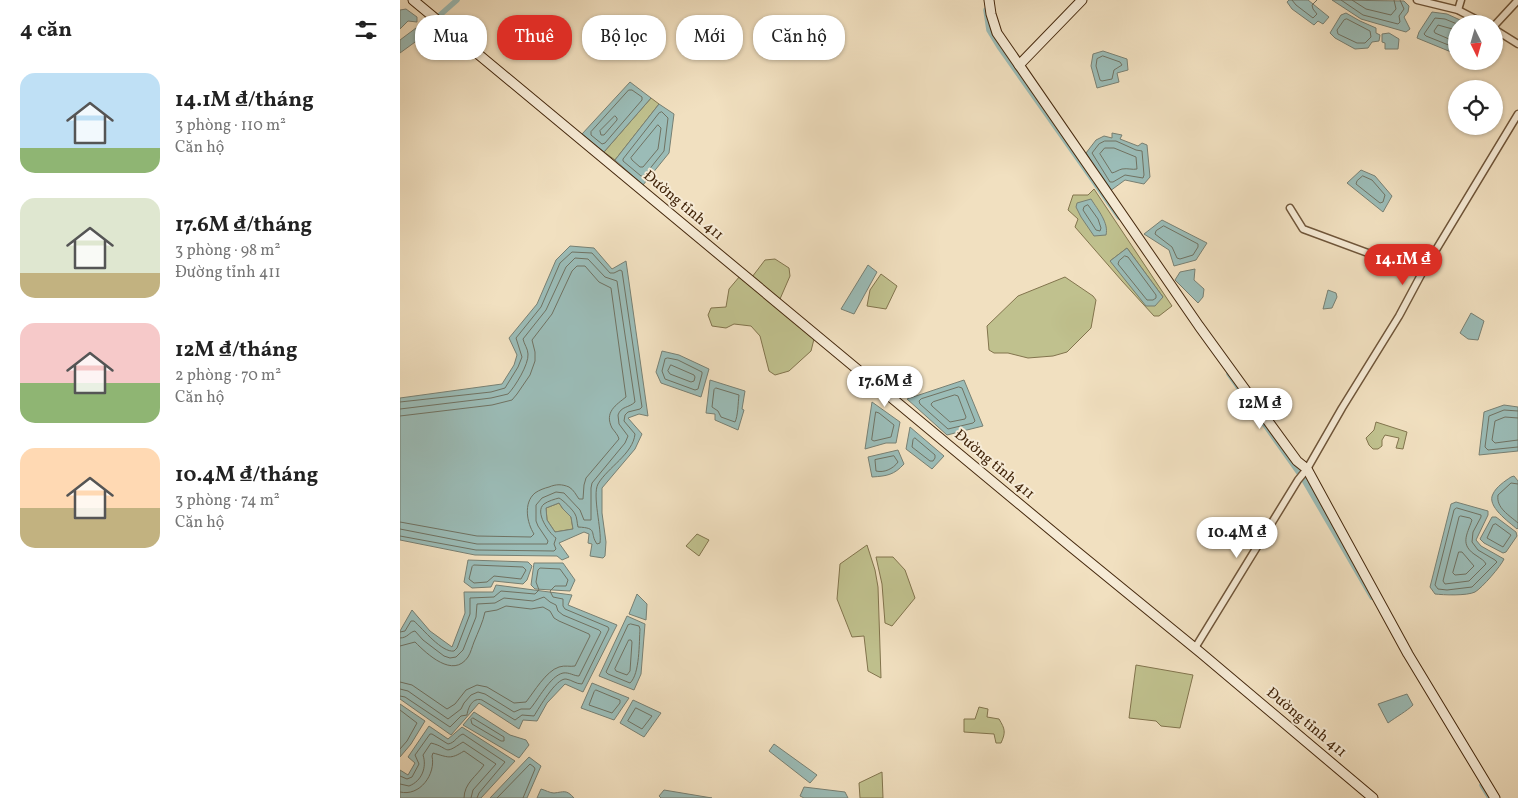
<!DOCTYPE html>
<html lang="vi">
<head>
<meta charset="utf-8">
<style>
	body { margin:0; font-family:Vollkorn,serif; background:#f2f2f2; color:#222; height:100vh; display:flex; flex-direction:column; font-size:19px; white-space:nowrap }
	* { box-sizing:border-box; margin:0 }
	p { font-size:16px; color:#767676 }
	.icon { flex:none; width:28px; height:28px; fill:none; stroke:currentColor; stroke-width:2; stroke-linecap:round; stroke-linejoin:round }
	.map { position:relative; flex:1; overflow:hidden }
	.panel { display:flex; flex-direction:column; background:#fff; width:400px }
	.panel>* { flex:none }
	.top-card { position:absolute; left:15px; top:15px; width:475px; height:45px; display:flex; gap:10px }
	.needle { width:32px; rotate:175deg }
	.fabs { position:absolute; left:1048px; top:15px; display:grid; gap:10px }
	.fabs a { display:grid; place-items:center; width:55px; height:55px; border-radius:50%; background:#fff; box-shadow:0 1px 4px #0004; font-size:25px }
	.price { position:absolute; translate:-50% -42px; padding:0 11px; border-radius:18px; background:#fff; color:#222; font-size:16px; line-height:32px; filter:drop-shadow(0 1px 2px #0008) }
	.price::after { content:''; position:absolute; left:50%; top:30px; width:15px; height:11px; margin-left:-8px; background:inherit; clip-path:polygon(0 0,100% 0,50% 100%) }
	.price.on { background:#d93025; color:#fff }
	ul { padding:0; list-style:none }
	li { display:flex; align-items:center; gap:15px; height:125px; padding:0 20px }
	li span { display:grid; place-items:center; flex:none; width:140px; height:100px; border-radius:15px; color:#555 }
	li>.icon { margin-inline-start:auto }
	span .icon { width:60px; height:60px; fill:#fffc; stroke-width:1 }
	li b { font-size:21px }
	h2 { display:flex; justify-content:space-between; align-items:center; height:60px; padding:0 20px; font-size:21px }
	.chip { padding:0 18px; border-radius:20px; background:#fff; box-shadow:0 1px 4px #0004; font-size:18px; line-height:45px }
	.chip.on { background:#d93025; color:#fff }
	main { display:flex; flex:1; min-height:0 }
	.map>svg:first-child { display:block }
	.green { fill:#c0c18e; stroke:#82744d; fill-rule:evenodd }
	.water { fill:#9bbcb7; stroke:#788073; fill-rule:evenodd }
	.lines { fill:none; stroke-linecap:round; stroke-linejoin:round }
	.shore { stroke:#707262; stroke-width:1 }
	.canal { stroke:#9bbcb7; stroke-width:5.5 }
	.street-casing { stroke:#6f5539; stroke-width:9 }
	.secondary-casing { stroke:#44270c; stroke-width:11 }
	.street { stroke:#f6ebd6; stroke-width:6 }
	.secondary { stroke:#f6ebd6; stroke-width:9 }
	.labels { text-anchor:middle; dominant-baseline:central; stroke-width:4; stroke-linejoin:round; paint-order:stroke }
	.street-label { font-size:15px; fill:#44270c; stroke:#f6ebd6 }
</style>
</head>
<body>
<main>
<section class="panel">
<h2>4 căn<svg class="icon" aria-label="filters" viewBox="0 0 24 24"><path d="M4 7h16M4 17h16"/><circle cx="9" cy="7" r="2"/><circle cx="15" cy="17" r="2"/></svg></h2>
<ul>
<li><span style="background:linear-gradient(#bfe0f5 75%,#8fb573 0)"><svg class="icon" aria-label="home" viewBox="0 0 24 24"><path d="M3 11l9-7 9 7M6 9v11h12V9"/></svg></span><div><b>14.1M ₫/tháng</b><p>3 phòng · 110 m²</p><p>Căn hộ</p></div></li>
<li><span style="background:linear-gradient(#dfe7d0 75%,#c2b280 0)"><svg class="icon" aria-label="home" viewBox="0 0 24 24"><path d="M3 11l9-7 9 7M6 9v11h12V9"/></svg></span><div><b>17.6M ₫/tháng</b><p>3 phòng · 98 m²</p><p>Đường tỉnh 411</p></div></li>
<li><span style="background:linear-gradient(#f6c9c9 60%,#8fb573 0)"><svg class="icon" aria-label="home" viewBox="0 0 24 24"><path d="M3 11l9-7 9 7M6 9v11h12V9"/></svg></span><div><b>12M ₫/tháng</b><p>2 phòng · 70 m²</p><p>Căn hộ</p></div></li>
<li><span style="background:linear-gradient(#ffd9b3 60%,#c2b280 0)"><svg class="icon" aria-label="home" viewBox="0 0 24 24"><path d="M3 11l9-7 9 7M6 9v11h12V9"/></svg></span><div><b>10.4M ₫/tháng</b><p>3 phòng · 74 m²</p><p>Căn hộ</p></div></li>
</ul>
</section>
<div class="map">
<svg width="1118" height="798" viewBox="0 0 1118 798">
	<rect width="100%" height="100%" fill="#f1e0c0"/>
	<filter id="stains"><feTurbulence type="fractalNoise" baseFrequency=".004" numOctaves="4"/><feColorMatrix values="0 0 0 0 .2 0 0 0 0 .09 0 0 0 0 .02 0 0 0 .5 -.17"/></filter>
	<radialGradient id="worn" r=".72"><stop offset=".6" stop-color="#630" stop-opacity="0"/><stop offset="1" stop-color="#630" stop-opacity=".3"/></radialGradient>
	<!-- green -->
	<g class="green">
		<path d="M251,98L259,104L215,160L204,152Z"/>
		<path d="M694,189L772,306L759,316H754L722,281L675,227L678,219L668,210L673,195H688ZM727,248L763,297L710,261Z"/>
		<path d="M375,259L389,268L390,276L380,299L352,277L365,260Z"/>
		<path d="M481,274L497,286L486,309L467,306L470,290Z"/>
		<path d="M340,276L414,339L411,351L389,371L375,375L369,371L360,336L351,326L334,324L326,328L312,326L308,315L311,308L326,307L329,289Z"/>
		<path d="M665,277L693,296L696,300L691,328L667,352L653,356L628,358L608,353H594L589,350L587,326L618,296Z"/>
		<path d="M976,422L1007,432L1003,449L996,448L999,438L985,435L982,440V446L978,449H973L969,445L966,438L974,430Z"/>
		<path d="M159,503L163,509L171,517L173,529L155,532L147,520L146,508Z"/>
		<path d="M297,534L309,540L299,556L286,546Z"/>
		<path d="M467,545L475,570L478,587L481,678L468,671L464,636L452,637L437,599L440,564Z"/>
		<path d="M476,557H493L505,570L515,598L492,626L485,623L482,584Z"/>
		<path d="M736,665L793,675L780,728L761,726L756,721L729,718Z"/>
		<path d="M579,707L588,709L587,717L599,719C605,729 606,732 601,743H596L594,734L564,732V719H575Z"/>
		<path d="M482,772L483,798H460L459,783Z"/>
	</g>
	<!-- water -->
	<g class="water">
		<path d="M889,0H908L929,17L923,24L918,21L914,25L892,9L887,2Z"/>
		<path d="M932,0L1004,1L1009,6L1008,12L1004,17L1010,29L1006,32L961,19Z"/>
		<path d="M6,9L17,17V22L8,21L0,29V10Z"/>
		<path d="M1032,12L1047,14L1069,24H1056V54L1017,38L1019,32Z"/>
		<path d="M946,13L960,21L976,28V33L980,35L979,41L972,42L968,48L955,49L935,38L930,33L941,15Z"/>
		<path d="M28,19L37,26L0,53V40Z"/>
		<path d="M989,33L999,39L998,49H985V43L982,42V34Z"/>
		<path d="M703,51L727,59L728,70L717,73L719,82L697,88L691,66L693,54Z"/>
		<path d="M230,82L251,98L204,152L182,134Z"/>
		<path d="M259,104L274,114L269,153L243,185L215,160Z"/>
		<path d="M712,133L722,135L720,139L738,146L742,143L747,145L750,177L744,184L725,180L710,191L686,153L696,140L704,136L712,138Z"/>
		<path d="M961,170L975,176L992,196L983,212L947,183Z"/>
		<path d="M691,199C698,210 709,223 706,235L694,236L681,217L676,207L677,203Z"/>
		<path d="M762,220L807,243L796,260L774,266L769,250L744,234Z"/>
		<path d="M170,246L194,248L212,269L226,261L248,416L239,414L228,418L242,434L235,449L202,488V513L206,542L205,556L203,558L190,556L192,544L188,543L189,534L184,532L159,543L169,557L162,560L157,556L75,555L0,540V398L102,384L114,365L117,355L109,338L137,304L156,260ZM159,503L163,509L171,517L173,529L155,532L147,520L146,508Z"/>
		<path d="M727,248L763,297L755,306H746L710,261Z"/>
		<path d="M468,265L477,272L454,314L441,309Z"/>
		<path d="M795,269L794,280L804,289L803,297L798,303L775,280L780,272Z"/>
		<path d="M928,290L936,293L937,297L932,308L923,309Z"/>
		<path d="M1071,313L1084,321L1078,340L1068,339L1060,333Z"/>
		<path d="M262,351L279,355L309,369L301,397L261,383L256,372Z"/>
		<path d="M310,380L345,391L342,409L344,410L338,430L315,420V414L306,413Z"/>
		<path d="M564,380L583,426L547,435L507,399Z"/>
		<path d="M472,402L500,422L496,443H486L465,449Z"/>
		<path d="M1104,405L1118,407V451L1079,455L1084,412Z"/>
		<path d="M510,427L544,456L532,469L506,449Z"/>
		<path d="M498,450L504,464C494,475 487,476 472,477L468,457Z"/>
		<path d="M1114,476L1118,481V528L1117,529C1109,522 1086,506 1093,494C1096,487 1105,481 1111,477Z"/>
		<path d="M1056,502L1088,511V515L1076,540L1081,546L1104,559C1101,566 1082,588 1075,592C1067,596 1043,595 1035,594L1030,587L1051,504Z"/>
		<path d="M1092,517H1096L1116,532L1117,536L1106,552L1103,553L1084,543L1080,539Z"/>
		<path d="M68,560L128,562L132,566L127,580L123,584L94,581L91,587L72,588L64,582Z"/>
		<path d="M134,563H163L175,580L170,591L135,589L131,585Z"/>
		<path d="M96,585L172,595L168,605L217,625L183,692L165,684L147,703L137,721L123,720L119,729L79,703L51,735L0,699V631L12,610L30,631L52,647L65,613L64,592H93Z"/>
		<path d="M237,594L247,604L246,620L229,614Z"/>
		<path d="M227,616L245,624L241,674L234,690L199,676Z"/>
		<path d="M192,683L229,698L214,720L181,708Z"/>
		<path d="M1007,694L1013,705C1007,711 996,717 988,723L978,704Z"/>
		<path d="M233,700L261,713L244,737L220,723Z"/>
		<path d="M0,704L25,721L11,744L0,757Z"/>
		<path d="M74,712L110,735L126,740L129,745L119,758L63,725Z"/>
		<path d="M29,726L48,739L62,727L115,761L81,798H0V770L8,775L15,763L8,757Z"/>
		<path d="M374,744L417,775L410,783L369,751Z"/>
		<path d="M129,757L141,766L127,798H90Z"/>
		<path d="M404,787L445,792L448,798H404L400,796Z"/>
		<path d="M141,789C145,790 150,793 154,793C164,792 166,789 174,798H137Z"/>
		<path d="M264,790L312,798H261L259,796Z"/>
	</g>
	<g class="lines">
		<!-- shore -->
		<g class="shore">
			<path d="M892,0L896,5L913,18L917,14L913,9L912,5L917,0"/>
			<path d="M941,0L963,15L998,24L1000,22L999,16L1004,9L1000,0"/>
			<path d="M952,0L966,9L991,15L996,9L994,0"/>
			<path d="M947,19L970,31L971,37L965,43H957L938,34L937,30L944,20Z"/>
			<path d="M1056,30L1038,25L1034,31L1035,33L1056,42"/>
			<path d="M1056,48L1026,36L1024,34L1035,18L1045,19L1057,24"/>
			<path d="M703,56L720,62L722,65L714,70L712,79L702,81L700,80L696,66L697,59Z"/>
			<path d="M229,90H232L242,97V100L205,143L202,144L191,135V132Z"/>
			<path d="M262,112L268,118L264,151L244,176H241L223,161V159L259,113Z"/>
			<path d="M215,116L217,118V120L204,135H201L200,131Z"/>
			<path d="M258,125L261,128L258,149L243,167H240L232,160L231,158Z"/>
			<path d="M705,141H716L736,150L742,151L744,175L743,178L725,175L713,182H710L692,153L699,144Z"/>
			<path d="M705,148H714L736,157L737,169C732,170 728,168 722,169C718,170 716,172 712,173L700,154Z"/>
			<path d="M963,176L972,180L985,195L983,202L980,203L956,184L957,181Z"/>
			<path d="M688,205L698,219L701,228L700,231L696,230L683,210L684,207Z"/>
			<path d="M764,226L798,244V247L793,255L780,259L777,258L772,247L755,234L756,231Z"/>
			<path d="M725,256L728,257L756,295V298L753,300H747L718,264L719,261Z"/>
			<path d="M268,358L278,360L302,372V374L298,389L295,390L265,379L262,371L265,359Z"/>
			<path d="M271,365L294,375L295,377L294,381L291,382L270,374L268,371Z"/>
			<path d="M559,387L562,388L575,421L573,423L548,429L520,404L519,401L521,399Z"/>
			<path d="M316,388L339,395C338,403 338,416 335,422L321,417L318,411L312,407L314,390Z"/>
			<path d="M555,395L558,396L566,417L565,419L550,422L532,406L531,404L533,402Z"/>
			<path d="M0,402L91,392L105,388L118,367L122,357L116,338L141,307L160,263L172,252L192,253L210,273H214L220,270L222,271L242,407L240,409L228,412L225,415L224,421L235,434C233,454 208,467 198,484C192,495 202,530 200,543L197,544C189,533 199,528 178,527C177,523 177,517 175,514C173,510 163,500 159,498C155,499 148,501 144,504C134,512 149,533 156,538L154,544L156,549L154,551L76,550L0,536"/>
			<path d="M0,409L91,398L108,394C115,387 129,364 128,354C128,349 124,344 123,339L146,310L166,267L175,258L188,259L205,277L217,281L235,402C229,408 221,406 218,415L219,424L228,436L225,443L192,483L191,488V520H184L180,510L164,493L156,492L142,498L136,505V521L138,526L148,541L147,544H77L0,529"/>
			<path d="M1118,411L1104,410L1089,416L1085,447L1088,450L1118,447"/>
			<path d="M476,412L479,413L494,425L491,437L474,441L472,440Z"/>
			<path d="M0,416L92,405L112,400L117,394L130,375L135,361V352L132,340L152,314L172,271L177,266H185L199,282L211,288L226,397C216,405 204,412 212,428C215,432 218,435 219,439L186,478L184,485L183,499H179C176,495 174,490 169,487C162,484 156,484 149,487C145,488 139,490 135,493C123,503 127,523 134,534L131,537L77,536L0,522"/>
			<path d="M1118,418L1105,417L1095,421L1092,440L1095,443L1118,440"/>
			<path d="M515,438L535,455V458L533,461H530L512,447L513,440Z"/>
			<path d="M494,456L498,462C493,469 484,473 476,471L475,460Z"/>
			<path d="M1118,484L1111,483L1098,495C1096,508 1109,515 1118,523"/>
			<path d="M1057,508L1081,515V517L1073,532L1072,542L1078,550L1095,560L1097,562L1072,587L1047,590L1038,589L1035,585L1054,510Z"/>
			<path d="M1061,516L1070,518L1072,520C1067,535 1059,545 1077,556C1081,559 1084,560 1086,564L1069,581L1045,584L1043,581L1059,517Z"/>
			<path d="M1096,524L1111,535L1103,547L1087,538L1093,525Z"/>
			<path d="M1059,552H1062L1074,566L1066,574L1055,575L1053,573Z"/>
			<path d="M74,565L123,567L126,570L121,579L94,576L87,582L74,583L69,579L72,567Z"/>
			<path d="M231,624L239,626L240,629C239,642 240,674 230,683L208,674L206,672L228,625Z"/>
			<path d="M0,632L5,631L11,621H14C23,629 42,653 54,651L57,648L70,614V598L94,597L101,591L135,594L139,590L136,582L138,570L140,568L160,569L168,580L166,586H155L150,591L153,597L163,599V606L165,609L208,627L209,629L182,684C176,684 172,680 166,679C156,678 139,708 134,716L122,715L115,720L82,700C73,697 68,707 67,715L61,716L50,727L5,697L0,696"/>
			<path d="M0,638C8,638 9,632 15,631L23,640L44,656L50,658L56,657L63,650L76,617L77,604L95,603L104,598L133,601L144,597L150,602L156,605L158,611L163,615L199,630L201,632L179,676C174,676 169,672 163,673C150,676 138,700 130,709H121L114,712L85,694L78,692L71,695L64,703L61,709L48,719L8,691L0,689"/>
			<path d="M229,640H231L232,642L230,671L227,675L216,671L215,669Z"/>
			<path d="M0,646L15,642C27,654 53,679 68,657C71,652 72,647 74,642C78,632 83,622 85,612L97,610L106,606L131,609L143,607L150,611L154,618L159,621L189,634L190,636L175,666C170,667 165,665 159,667C146,671 134,692 126,702L114,703L87,687L77,685L66,690L55,704L47,709L12,685L0,682"/>
			<path d="M196,690L220,700V703L212,713L189,705L194,692Z"/>
			<path d="M236,708L252,716L242,729L228,721Z"/>
			<path d="M0,710L17,723L7,741L0,749"/>
			<path d="M73,718L104,737V741H101L72,724L71,720Z"/>
			<path d="M0,776L7,779L12,777L19,764L15,755L30,734H32L48,744C55,743 57,736 63,734L105,762L79,793L77,798"/>
			<path d="M0,784L9,786C22,781 27,767 23,755L31,743C51,748 42,756 63,742L96,764L73,790L71,798"/>
			<path d="M0,792C20,797 36,774 32,756L33,753C48,757 50,760 64,751L84,765C77,776 64,783 64,798"/>
			<path d="M97,798L130,764L134,767L135,769L123,798"/>
		</g>
		<!-- canal -->
		<g class="canal">
			<path d="M586,10L589,30L600,48L719,217"/>
			<path d="M40,15L57,0"/>
			<path d="M829,374L904,480L972,597"/>
			<path d="M1082,785L1090,798"/>
		</g>
		<!-- street casing -->
		<g class="street-casing">
			<g id="street">
				<path d="M1017,0L1058,10L1085,24"/>
				<path d="M1058,10L1061,0"/>
				<path d="M1094,26L1118,0"/>
				<path d="M1094,29L1118,44"/>
				<path d="M890,208L903,229L1022,273"/>
				<path d="M795,648L898,480L907,469L942,408L999,316L1022,273L1118,114"/>
			</g>
		</g>
		<!-- secondary casing -->
		<g class="secondary-casing">
			<g id="secondary">
				<path d="M13,0L670,546L801,653L973,798"/>
				<path d="M589,0L591,14L597,33L799,326L897,461L907,469L1008,654L1095,798"/>
				<path d="M619,65L682,0"/>
			</g>
		</g>
		<!-- street -->
		<use href="#street" class="street"/>
		<!-- secondary -->
		<use href="#secondary" class="secondary"/>
	</g>
	<g class="labels">
		<!-- street labels -->
		<g class="street-label">
			<text transform="translate(283 206) rotate(40)">Đường tỉnh 411</text>
			<text transform="translate(594 465) rotate(40)">Đường tỉnh 411</text>
			<text transform="translate(906 723) rotate(40)">Đường tỉnh 411</text>
		</g>
	</g>
	<rect width="100%" height="100%" filter="url(#stains)"/>
	<rect width="100%" height="100%" fill="url(#worn)"/>
</svg>
<div class="fabs">
<a><svg class="needle" viewBox="-14 -14 28 28"><path d="M0-13l5 13h-10z" fill="#e53935"/><path d="M0 13l5-13h-10z" fill="#767676"/></svg></a>
<a><svg class="icon" aria-label="locate" viewBox="0 0 24 24"><circle cx="12" cy="12" r="6"/><path d="M12 2v4M12 18v4M2 12h4M18 12h4"/></svg></a>
</div>
<b class="price on" style="left:1003px;top:286px">14.1M ₫</b>
<b class="price" style="left:485px;top:408px">17.6M ₫</b>
<b class="price" style="left:860px;top:430px">12M ₫</b>
<b class="price" style="left:837px;top:559px">10.4M ₫</b>
<div class="top-card">
<a class="chip">Mua</a>
<a class="chip on">Thuê</a>
<a class="chip">Bộ lọc</a>
<a class="chip">Mới</a>
<a class="chip">Căn hộ</a>
</div>
</div>
</main>
</body>
</html>
